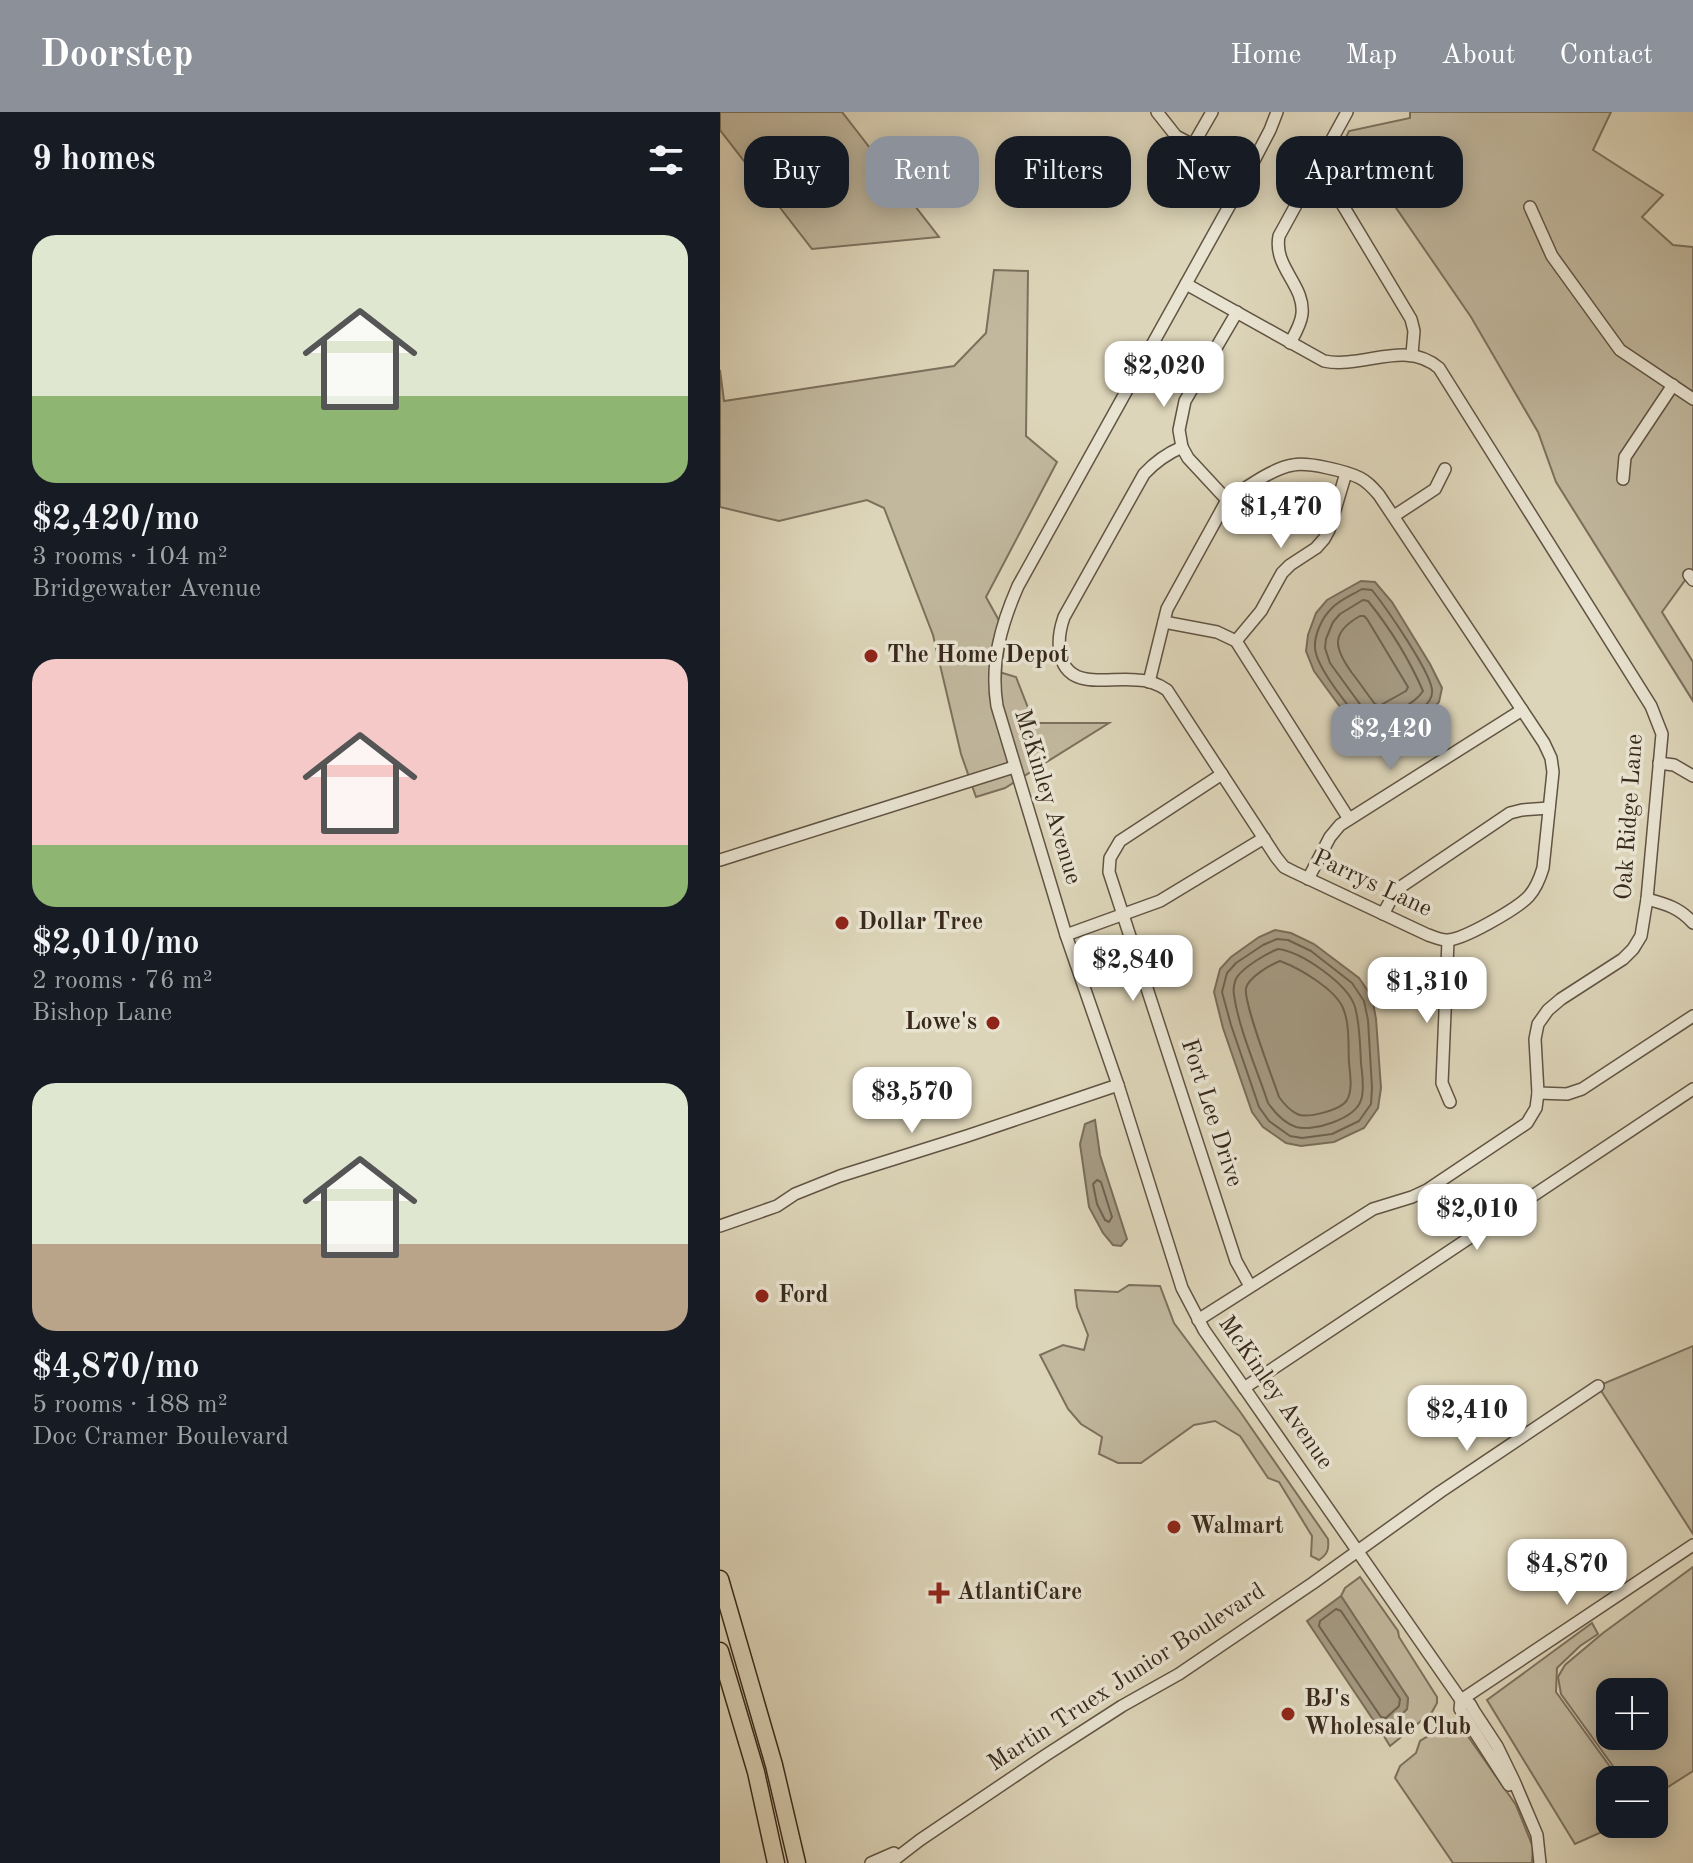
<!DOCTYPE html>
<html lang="en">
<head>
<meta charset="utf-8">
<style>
	body { margin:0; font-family:"Old Standard TT",serif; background:#242831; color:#f1f3f6; height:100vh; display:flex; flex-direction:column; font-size:30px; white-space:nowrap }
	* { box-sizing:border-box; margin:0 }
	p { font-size:26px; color:#9ea1a6 }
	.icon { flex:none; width:44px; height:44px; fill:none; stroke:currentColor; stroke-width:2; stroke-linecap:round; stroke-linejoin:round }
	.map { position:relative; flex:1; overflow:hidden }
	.side { display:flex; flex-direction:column; background:#171b24; width:720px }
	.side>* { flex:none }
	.guide { position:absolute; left:24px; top:24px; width:760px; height:72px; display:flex; gap:16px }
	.buttons { position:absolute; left:876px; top:1566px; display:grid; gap:16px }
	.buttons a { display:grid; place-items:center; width:72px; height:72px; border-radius:16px; background:#171b24; box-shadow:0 4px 20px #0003; font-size:40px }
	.price { position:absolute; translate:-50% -68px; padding:0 18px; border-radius:16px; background:#fff; color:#222; font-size:26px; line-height:52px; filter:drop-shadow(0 2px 4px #0008) }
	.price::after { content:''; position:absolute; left:50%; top:48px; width:24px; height:18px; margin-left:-12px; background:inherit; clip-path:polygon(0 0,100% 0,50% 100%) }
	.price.current { background:#8c9099; color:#fff }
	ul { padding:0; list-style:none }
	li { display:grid; align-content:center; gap:16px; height:424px; padding:0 32px }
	li span { display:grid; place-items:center; height:248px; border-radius:24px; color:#555 }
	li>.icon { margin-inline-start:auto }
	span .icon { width:144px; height:144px; fill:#fffc; stroke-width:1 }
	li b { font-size:34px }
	h2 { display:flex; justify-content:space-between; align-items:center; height:96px; padding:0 32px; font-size:34px }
	.chip { padding:0 28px; border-radius:24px; background:#171b24; box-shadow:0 4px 20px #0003; font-size:28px; line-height:72px }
	.chip.current { background:#8c9099; color:#fff }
	header { display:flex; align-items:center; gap:48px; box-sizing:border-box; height:112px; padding:0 40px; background:#8c9099; color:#fff }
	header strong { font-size:38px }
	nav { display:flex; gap:44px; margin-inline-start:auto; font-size:28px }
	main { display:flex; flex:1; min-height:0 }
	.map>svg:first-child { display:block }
	.green { fill:#c1b89e; stroke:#7c705d; stroke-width:2; fill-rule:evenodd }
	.water { fill:#a59b84; stroke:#796d5a; stroke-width:2 }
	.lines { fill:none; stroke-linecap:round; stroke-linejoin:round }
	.shore { stroke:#6e6250; stroke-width:2 }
	.minor-casing { stroke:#615443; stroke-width:14 }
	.highway-casing { stroke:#38291c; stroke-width:19 }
	.minor { stroke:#e9e4d2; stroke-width:11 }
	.highway { stroke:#ddd5b9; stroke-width:16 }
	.poi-dot { fill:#8f2418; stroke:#e9e4d2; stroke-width:3 }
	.labels { text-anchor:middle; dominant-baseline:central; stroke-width:7; stroke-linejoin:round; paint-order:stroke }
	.poi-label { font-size:24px; font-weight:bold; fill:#38291c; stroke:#e9e4d2; text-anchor:start }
	.street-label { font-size:24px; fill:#38291c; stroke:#e9e4d2 }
</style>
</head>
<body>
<header>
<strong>Doorstep</strong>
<nav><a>Home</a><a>Map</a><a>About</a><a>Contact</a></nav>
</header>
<main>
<section class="side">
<h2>9 homes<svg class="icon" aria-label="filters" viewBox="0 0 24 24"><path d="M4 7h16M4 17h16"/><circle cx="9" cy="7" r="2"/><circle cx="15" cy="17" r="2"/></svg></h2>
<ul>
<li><span style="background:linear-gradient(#dfe7d0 65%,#8fb573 0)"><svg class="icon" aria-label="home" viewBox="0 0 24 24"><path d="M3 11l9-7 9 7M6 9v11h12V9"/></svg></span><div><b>$2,420/mo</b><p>3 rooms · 104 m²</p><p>Bridgewater Avenue</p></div></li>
<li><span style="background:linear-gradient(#f6c9c9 75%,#8fb573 0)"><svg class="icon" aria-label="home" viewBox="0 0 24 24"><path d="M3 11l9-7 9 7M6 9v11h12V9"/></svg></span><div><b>$2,010/mo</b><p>2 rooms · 76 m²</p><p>Bishop Lane</p></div></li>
<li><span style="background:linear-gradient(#dfe7d0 65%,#b9a48a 0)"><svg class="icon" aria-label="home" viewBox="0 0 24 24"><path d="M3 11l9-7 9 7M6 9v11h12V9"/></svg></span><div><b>$4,870/mo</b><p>5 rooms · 188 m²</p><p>Doc Cramer Boulevard</p></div></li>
</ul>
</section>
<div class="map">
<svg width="973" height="1751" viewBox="0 0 973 1751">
	<rect width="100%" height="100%" fill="#ddd5b9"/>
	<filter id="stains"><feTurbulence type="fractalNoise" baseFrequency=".0025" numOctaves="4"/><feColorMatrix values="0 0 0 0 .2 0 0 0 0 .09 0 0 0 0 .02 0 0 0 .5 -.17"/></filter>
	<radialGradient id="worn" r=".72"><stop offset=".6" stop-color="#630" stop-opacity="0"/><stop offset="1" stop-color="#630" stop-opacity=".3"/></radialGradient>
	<!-- green -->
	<g class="green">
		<path d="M0,0H122L219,125L92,137L0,18Z"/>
		<path d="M690,0H891L873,38L943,83L922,105L953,133L973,135V461L966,467L942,500L973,550V589L836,370L818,320L751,205L650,58L608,64L629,19L690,6Z"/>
		<path d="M274,158L308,159L306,324L337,350L266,485L282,514L276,559L296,565L314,611H389L285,676L256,685L241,642L213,523L164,396L147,388L59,409L0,395V258L4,289L234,254L266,221Z"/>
		<path d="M409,1173L440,1174L454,1211L521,1301L608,1427C609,1437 608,1442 599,1448L591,1444L592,1424L559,1370L548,1366L520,1324L495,1309L474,1313L421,1351H398L379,1342L382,1325L361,1312L348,1297L320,1243L343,1233L364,1238L368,1223L357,1195L355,1178L398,1180Z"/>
		<path d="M973,1234V1422L878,1274Z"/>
		<path d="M973,1455V1659L934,1684V1668H903L841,1582L838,1565L845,1553L883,1521ZM890,1580H934V1624H890Z"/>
		<path d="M640,1465L678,1519L679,1525L717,1585V1591L712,1600L670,1634L662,1621L687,1597L688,1586L621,1484L625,1476Z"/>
		<path d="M872,1511L878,1522L860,1534L837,1556L836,1580L896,1663L897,1668H890V1712H894L893,1715L855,1732L767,1588Z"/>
		<path d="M728,1612L747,1623L796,1693L813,1735L812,1751H733L675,1666L680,1654L696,1641L700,1629Z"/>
	</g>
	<!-- water -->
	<g class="water">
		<path d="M641,469L655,470L672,490L710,552L722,576L719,590L708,602L665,625L649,626L639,621L594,559L586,539L588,523L596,501L607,488Z"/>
		<path d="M555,818L571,821L594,832L639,866L652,885L656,907L661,976L658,996L644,1016L614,1030L581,1034L566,1031L543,1015L532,1000L503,916L494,880L500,857L511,845L539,825Z"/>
		<path d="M375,1008L380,1043L407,1127L401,1134L393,1133L383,1121L369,1095L360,1032L365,1012Z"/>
		<path d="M621,1484L688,1586L687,1597L662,1621L587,1509Z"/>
	</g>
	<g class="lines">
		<!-- shore -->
		<g class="shore">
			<path d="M642,477L652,478C664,493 715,565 712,581C711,594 695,600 685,605C671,613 659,622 644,614C631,597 596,556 595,536C594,523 602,506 611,497C619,488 632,483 642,477Z"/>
			<path d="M643,488L648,489C669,515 689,547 703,579C696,591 663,609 650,606L610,551L605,536L606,527L613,510L620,502Z"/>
			<path d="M640,504H644L647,507L688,575L686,579L659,594L655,592C647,582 640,571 632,561C614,536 610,521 640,504Z"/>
			<path d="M557,827L568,828L591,839L632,871L644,889L648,908L652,976L651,992L639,1009L612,1022L582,1026L570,1024L549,1009L539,995L511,913L502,880L507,861L516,851L543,833Z"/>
			<path d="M558,837C582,840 628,872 635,895C640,913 640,933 641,951C642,962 645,977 641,988C635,1007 593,1020 576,1015C564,1011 555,1001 548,991C537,957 519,918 514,883C513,878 514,870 517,865C524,855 547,841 558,837Z"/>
			<path d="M560,849C579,856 615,877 623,896C630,912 628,935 629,951C630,962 633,978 627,988C621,998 587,1007 577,1002C569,998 564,992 559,985C553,967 523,890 526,876C529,865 550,853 560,849Z"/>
			<path d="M377,1068L381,1070L392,1105L389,1110L385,1108L377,1092L373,1072Z"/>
			<path d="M616,1497L621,1499L680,1587L679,1594L666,1606L661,1605L599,1514L600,1509Z"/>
		</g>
		<!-- minor casing -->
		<g class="minor-casing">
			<g id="minor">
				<path d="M437,0L456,24L527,62"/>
				<path d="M557,0L550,18L527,62L298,474C281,513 270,551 277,594L346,823L398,973L462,1176L484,1218L741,1588L750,1592L754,1599L777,1634L794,1669L817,1723L820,1751"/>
				<path d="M473,33L492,0"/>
				<path d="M589,70L609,81L622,92L691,207L694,219L692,242"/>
				<path d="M810,95L832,144L900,238L973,287"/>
				<path d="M466,172L604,249C643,257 686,227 719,256L931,594L942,622L927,787L921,824L913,837L903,847L841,887L828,898L818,912L815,927L818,981L816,996L807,1011L707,1078L692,1085L653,1097L478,1208"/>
				<path d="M570,231C575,222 581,212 582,202C585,173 553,155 559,124L627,0"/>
				<path d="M462,335C446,342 435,350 424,362L344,505C336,528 335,562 366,567C382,570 400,566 417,568C428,568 438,572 447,578L556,745L564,755L574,760L708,823C714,825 721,828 726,828C742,829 798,796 809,784C816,776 820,766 823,756L833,660L831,646L824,631L659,383C653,376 648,370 640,366C626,359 588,350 573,353C552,356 525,377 507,388"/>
				<path d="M903,367L905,345L953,273"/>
				<path d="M507,388L468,346L462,335L459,318L465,289L517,200"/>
				<path d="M674,404L715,377L725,357"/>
				<path d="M969,463L973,468"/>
				<path d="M444,510L497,520L516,529L629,707"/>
				<path d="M516,529L541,499L562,461L570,453L596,436L604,427L609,418L626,361"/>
				<path d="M429,570L447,497L507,388"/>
				<path d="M939,651L954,653L973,664"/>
				<path d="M502,662L400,729L390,746L389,760L516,1149L530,1174"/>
				<path d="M0,748L294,655"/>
				<path d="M588,767L610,725L620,713L802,598"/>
				<path d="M927,787C946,792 960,796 973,811"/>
				<path d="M663,802L673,784L682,774L790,701L802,698L829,696"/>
				<path d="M346,823L440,789L544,726"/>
				<path d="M728,829L722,971L730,990"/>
				<path d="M818,981L847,982L862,977L973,904"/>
				<path d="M0,1114L57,1094L75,1082L120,1064L247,1024L398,973"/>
				<path d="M524,1276L973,977"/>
				<path d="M741,1588L973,1433"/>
				<path d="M741,1588L740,1597L789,1673"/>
				<path d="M151,1751L174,1741"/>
				<path d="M170,1751L200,1728L326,1643L402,1594L459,1562L593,1471L720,1380L878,1274"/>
			</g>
		</g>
		<!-- highway casing -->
		<g class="highway-casing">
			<g id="highway">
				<path d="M0,1467L54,1653L77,1751"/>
				<path d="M0,1539L36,1660L56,1751"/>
			</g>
		</g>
		<!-- minor -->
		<use href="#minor" class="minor"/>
		<!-- highway -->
		<use href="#highway" class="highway"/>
	</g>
	<!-- markers -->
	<g class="poi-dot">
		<circle cx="151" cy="544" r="8"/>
		<circle cx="122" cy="811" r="8"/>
		<circle cx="273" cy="911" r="8"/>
		<circle cx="42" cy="1184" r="8"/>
		<circle cx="454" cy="1415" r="8"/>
		<path d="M215 1469h8v8h8v8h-8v8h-8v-8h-8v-8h8z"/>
		<circle cx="568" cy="1602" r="8"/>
	</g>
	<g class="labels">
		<!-- poi labels -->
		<g class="poi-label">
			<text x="167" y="544">The Home Depot</text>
			<text x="138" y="811">Dollar Tree</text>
			<text x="257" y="911" text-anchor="end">Lowe's</text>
			<text x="58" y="1184">Ford</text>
			<text x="470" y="1415">Walmart</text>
			<text x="237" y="1481">AtlantiCare</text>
			<text x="584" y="1588">BJ's<tspan x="584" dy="28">Wholesale Club</tspan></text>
		</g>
		<!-- street labels -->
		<g class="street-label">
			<text transform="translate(327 685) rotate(73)">McKinley Avenue</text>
			<text transform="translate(910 705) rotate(-86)">Oak Ridge Lane</text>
			<text transform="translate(652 772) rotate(25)">Parrys Lane</text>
			<text transform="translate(491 1001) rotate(72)">Fort Lee Drive</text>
			<text transform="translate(555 1281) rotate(55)">McKinley Avenue</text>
			<text transform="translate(407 1566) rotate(-33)">Martin Truex Junior Boulevard</text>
		</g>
	</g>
	<rect width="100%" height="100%" filter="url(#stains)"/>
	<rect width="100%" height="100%" fill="url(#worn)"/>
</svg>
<div class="buttons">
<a>+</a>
<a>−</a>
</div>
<b class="price" style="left:444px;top:297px">$2,020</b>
<b class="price" style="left:561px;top:438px">$1,470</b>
<b class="price current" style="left:671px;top:660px">$2,420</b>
<b class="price" style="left:413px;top:891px">$2,840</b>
<b class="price" style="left:707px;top:913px">$1,310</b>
<b class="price" style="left:192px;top:1023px">$3,570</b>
<b class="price" style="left:757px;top:1140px">$2,010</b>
<b class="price" style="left:747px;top:1341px">$2,410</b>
<b class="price" style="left:847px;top:1495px">$4,870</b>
<div class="guide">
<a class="chip">Buy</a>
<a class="chip current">Rent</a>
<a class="chip">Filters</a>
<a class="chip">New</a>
<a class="chip">Apartment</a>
</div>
</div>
</main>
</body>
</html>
